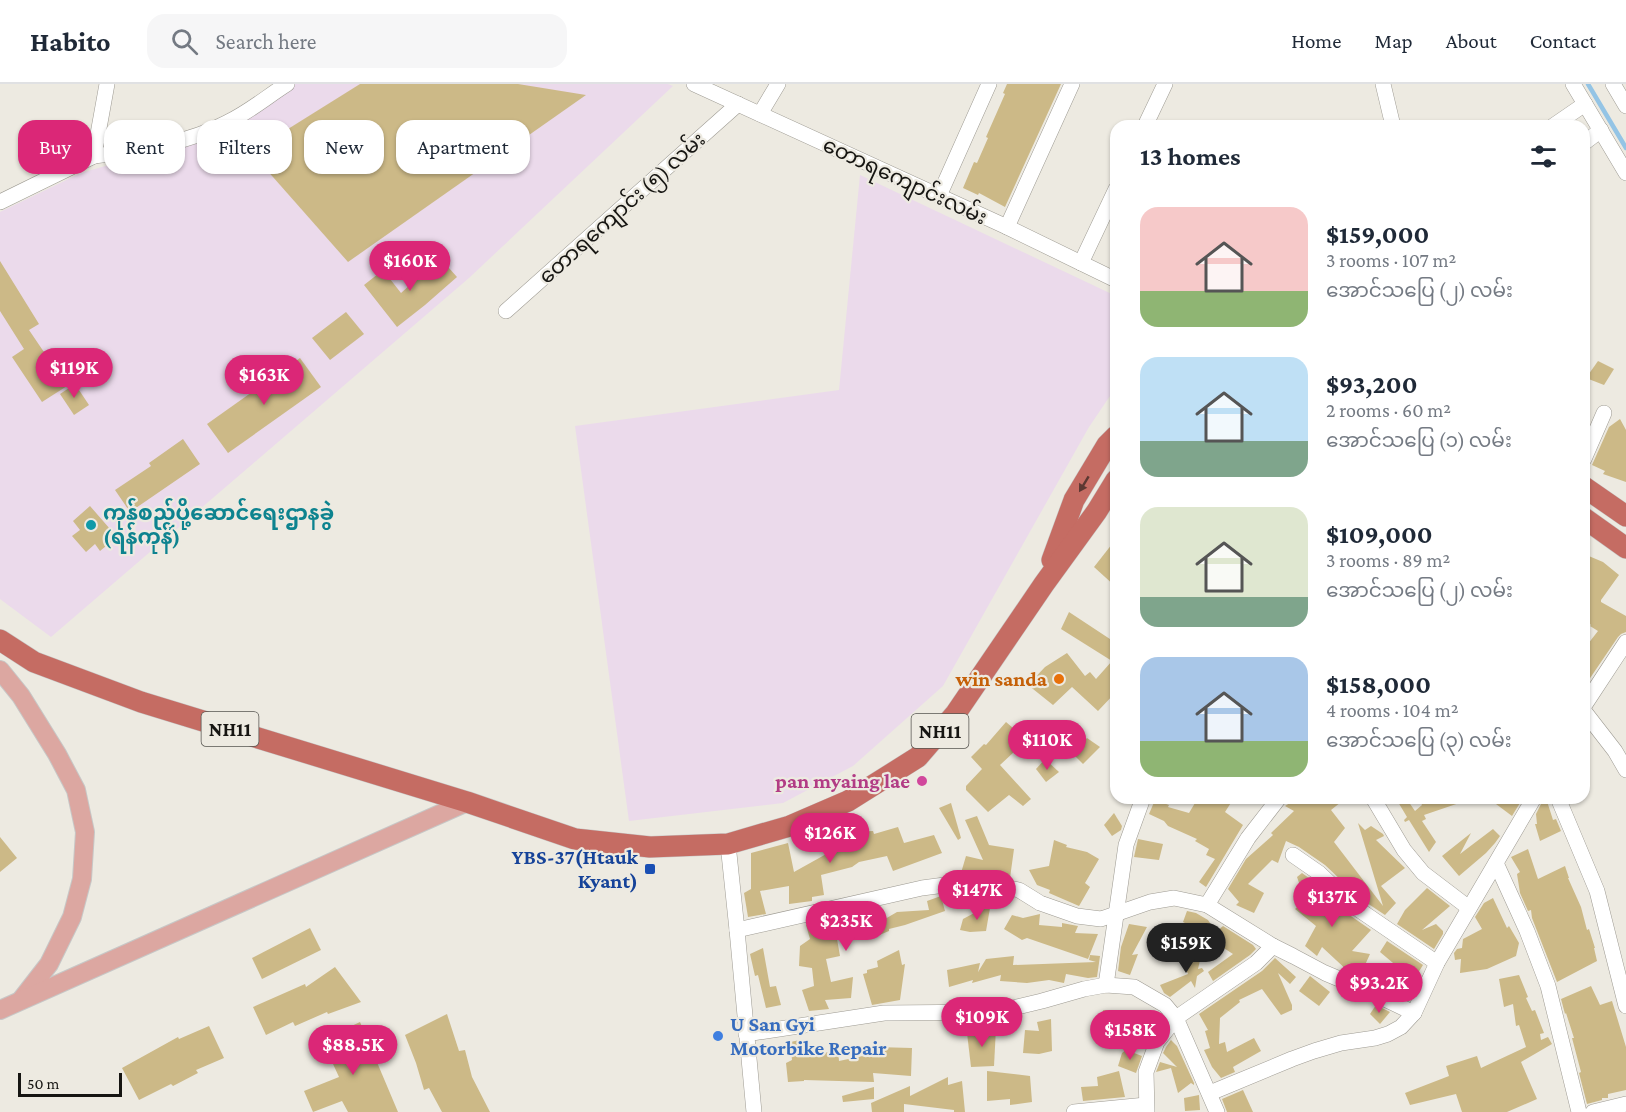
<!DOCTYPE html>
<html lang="en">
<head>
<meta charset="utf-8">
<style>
	body { margin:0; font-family:"Crimson Pro","Noto Sans Myanmar",serif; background:#f6f6f7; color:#1f2937; height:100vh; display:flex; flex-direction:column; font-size:22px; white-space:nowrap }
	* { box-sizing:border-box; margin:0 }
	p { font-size:20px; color:#747a83 }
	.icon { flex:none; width:33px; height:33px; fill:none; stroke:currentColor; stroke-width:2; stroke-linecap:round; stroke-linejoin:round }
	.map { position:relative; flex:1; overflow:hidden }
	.details { position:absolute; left:1110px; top:36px; width:480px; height:684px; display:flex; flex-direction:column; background:#fff; border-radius:18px; box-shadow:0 2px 4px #0004 }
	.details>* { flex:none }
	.guide { position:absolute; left:18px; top:36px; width:570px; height:54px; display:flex; gap:12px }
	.scale { position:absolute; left:18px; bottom:15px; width:104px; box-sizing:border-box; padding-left:6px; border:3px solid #161512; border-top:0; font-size:16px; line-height:21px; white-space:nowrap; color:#161512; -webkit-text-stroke:4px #edeae1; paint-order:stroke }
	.price { position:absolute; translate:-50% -51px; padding:0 14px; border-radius:21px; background:#db2777; color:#fff; font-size:20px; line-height:39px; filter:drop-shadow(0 2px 3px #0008) }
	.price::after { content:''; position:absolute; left:50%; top:36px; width:18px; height:14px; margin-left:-9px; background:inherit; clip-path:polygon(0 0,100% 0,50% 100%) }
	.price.current { background:#222; color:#fff }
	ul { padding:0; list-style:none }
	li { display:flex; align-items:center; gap:18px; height:150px; padding:0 30px }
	li span { display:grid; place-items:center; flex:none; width:168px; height:120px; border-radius:18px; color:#555 }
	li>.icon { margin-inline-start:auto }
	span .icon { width:72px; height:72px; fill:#fffc; stroke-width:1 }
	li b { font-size:26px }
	h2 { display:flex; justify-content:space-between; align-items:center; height:72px; padding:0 30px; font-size:26px }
	.tag { padding:0 21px; border-radius:18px; background:#fff; box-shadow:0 2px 4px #0004; font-size:21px; line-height:54px }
	.tag.current { background:#db2777; color:#fff }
	header { display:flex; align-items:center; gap:36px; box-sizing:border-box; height:84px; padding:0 30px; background:#fff; border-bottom:2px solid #e0e1e3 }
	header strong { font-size:28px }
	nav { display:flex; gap:33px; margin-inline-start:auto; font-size:21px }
	.search { width:420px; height:54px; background:#f6f6f7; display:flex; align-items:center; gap:15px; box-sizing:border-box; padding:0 21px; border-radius:18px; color:#747a83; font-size:22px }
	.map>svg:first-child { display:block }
	.industrial { fill:#ebdaeb }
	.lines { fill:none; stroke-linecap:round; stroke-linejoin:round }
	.stream { stroke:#94c4e5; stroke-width:4.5 }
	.building { fill:#ccb987 }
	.minor-casing { stroke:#9e9b93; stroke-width:16 }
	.major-casing { stroke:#c7c7c6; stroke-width:20 }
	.highway-casing { stroke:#c7c7c6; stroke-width:22 }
	.minor { stroke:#fff; stroke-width:15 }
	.major { stroke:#dca7a1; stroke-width:18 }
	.highway { stroke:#c56c63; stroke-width:21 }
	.oneway { fill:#5c3832 }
	.culture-dot { fill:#0f9aa8; stroke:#edeae1; stroke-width:2 }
	.food-dot { fill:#e8710a; stroke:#edeae1; stroke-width:2 }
	.hotel-dot { fill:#d1479c; stroke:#edeae1; stroke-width:2 }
	.transit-dot { fill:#1a4fb4; stroke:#edeae1; stroke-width:2 }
	.shop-dot { fill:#3f7fe0; stroke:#edeae1; stroke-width:2 }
	.labels { text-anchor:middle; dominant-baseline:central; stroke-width:4.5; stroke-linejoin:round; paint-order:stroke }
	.shield { fill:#edeae1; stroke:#565550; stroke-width:1.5 }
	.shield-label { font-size:20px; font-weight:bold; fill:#161512 }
	.street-label { font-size:21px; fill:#161512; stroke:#edeae1 }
	.culture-label { font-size:21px; font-weight:bold; fill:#0d838f; stroke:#edeae1; text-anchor:start }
	.food-label { font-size:21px; font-weight:bold; fill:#c56008; stroke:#edeae1; text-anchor:end }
	.hotel-label { font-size:21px; font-weight:bold; fill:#b23c85; stroke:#edeae1; text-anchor:end }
	.transit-label { font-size:21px; font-weight:bold; fill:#164399; stroke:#edeae1; text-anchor:end }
	.shop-label { font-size:21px; font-weight:bold; fill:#366cbe; stroke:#edeae1; text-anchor:start }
</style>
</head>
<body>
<header>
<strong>Habito</strong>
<div class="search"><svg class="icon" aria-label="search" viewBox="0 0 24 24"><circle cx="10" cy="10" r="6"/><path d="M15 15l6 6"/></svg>Search here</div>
<nav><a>Home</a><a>Map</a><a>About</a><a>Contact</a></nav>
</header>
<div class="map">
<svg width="1626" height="1028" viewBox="0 0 1626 1028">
	<rect width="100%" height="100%" fill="#edeae1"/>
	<!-- industrial -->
	<g class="industrial">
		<path d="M295,0H668L673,2L469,194L51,553L0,515V128L81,89L224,48Z"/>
		<path d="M860,91L1116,212V306L1112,309L1089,343L943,602L853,682L783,719L629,737L575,342L839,306Z"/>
	</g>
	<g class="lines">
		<!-- stream -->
		<path class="stream" d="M1588,0L1626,64"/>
	</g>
	<!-- building -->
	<g class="building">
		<path d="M360,0H518L586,11L348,178L251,68Z"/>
		<path d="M1007,0H1061L1005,123L979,109L978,111L963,104L974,78L977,79L988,54L986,53L1005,10L1003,9Z"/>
		<path d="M440,174L457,193L425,221L397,243L364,201L383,186L401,209Z"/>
		<path d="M0,177L39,240L29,246L67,302L42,318L12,273L24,265L0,227Z"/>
		<path d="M346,228L364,250L330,276L312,254Z"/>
		<path d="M300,274L321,303L228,369L207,340Z"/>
		<path d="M1598,277L1614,285L1604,301L1586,294Z"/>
		<path d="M75,300L89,321L74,331L60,310Z"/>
		<path d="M1620,335L1626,346V398L1603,390L1605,387L1592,381L1609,343Z"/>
		<path d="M183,355L200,380L130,428L115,406L151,382L149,379Z"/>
		<path d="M90,422L117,453L100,467L95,460L86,468L72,452L80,446L73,437Z"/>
		<path d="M1116,455V503L1094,483Z"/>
		<path d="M1584,470L1603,478L1619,491L1601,516V518L1626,532V548L1621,550L1618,553L1584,603V565L1598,547L1590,542L1591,541L1584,534Z"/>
		<path d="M1069,528L1116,559V608L1098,627L1072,603L1053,621L1028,601L1045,583L1067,569L1085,592L1090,588L1096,595L1112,577L1061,545Z"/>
		<path d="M1006,638L1027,656L1000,681L1031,715L1023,722L1009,711L988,728L966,706V702L982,685L971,673L984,660L986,661Z"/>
		<path d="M1087,654L1100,663L1083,680L1072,669Z"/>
		<path d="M1045,675L1059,688L1046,698L1036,685Z"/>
		<path d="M1198,714H1234L1225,728L1243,741L1206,803L1199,798L1215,775L1206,771L1209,765L1195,757L1197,755L1168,742L1164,737L1149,730L1155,716L1169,721L1168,723L1189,729Z"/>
		<path d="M1298,714H1346L1331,726L1345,744L1334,758L1383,822L1358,739L1365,746L1371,742L1383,750L1384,752L1376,756L1405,784L1381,802L1396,819L1385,831L1361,815L1325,781L1299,763L1286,757L1278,779L1272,776L1248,800L1264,809L1254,829L1236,821L1239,818L1228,805L1246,775L1273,751L1271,749L1294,727L1285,722Z"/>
		<path d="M1406,714L1415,727L1422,721L1419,714H1468V716L1424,731L1426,735L1422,737L1436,758L1429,768L1409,736L1405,738L1404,736L1407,733L1398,718Z"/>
		<path d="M1488,714H1523L1512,732Z"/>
		<path d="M1544,714H1546L1553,736L1556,735L1561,747L1540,757L1535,740H1537L1536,730Z"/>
		<path d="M951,719L961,754L958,756L939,724Z"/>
		<path d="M1114,729L1122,742L1121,746L1112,752L1104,741Z"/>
		<path d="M977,732L989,761L1014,765L1010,794L977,787L961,789L966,772L983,776L965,736Z"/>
		<path d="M898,743L904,759L934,751L942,769L893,787L887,772L859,778L852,783L821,791L824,811L812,813V817L789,820V802L760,807L766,830L748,833L744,809L751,805V769L788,759L794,788L837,764L835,746L849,748L873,747L874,750Z"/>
		<path d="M1493,745L1500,752L1495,759L1486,769L1459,792L1442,772L1471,749L1460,770Z"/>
		<path d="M0,753L17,774L0,788Z"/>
		<path d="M1138,755L1163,760L1159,776L1134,773Z"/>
		<path d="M1054,756L1067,761L1066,763L1087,768L1099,775L1085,799L1090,803L1079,822L1049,809L1050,806L1037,801L1029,786L1049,782Z"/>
		<path d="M1528,765L1538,795L1565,782L1569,794H1568L1581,823L1587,846L1589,845L1595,864H1594L1597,877L1557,898L1532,834L1531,826L1528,827L1520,809L1517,790L1520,788L1511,773Z"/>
		<path d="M1302,789L1313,797L1348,830L1371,846L1352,867L1370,870L1360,892L1350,889L1322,863L1317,872L1305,862L1316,842L1295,825L1305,816L1297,793Z"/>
		<path d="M1427,804L1450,822L1422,846L1436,840L1443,847V850L1434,865L1397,840L1405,826Z"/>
		<path d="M941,812L945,827L905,841L889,845V847L877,852L837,855L840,872L826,875L831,898L853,893L851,914L825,916L829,925L809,927L802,906L814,902L812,884L799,882L800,862L810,855L806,841L820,837L824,850L846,841L885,835L897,828L929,826L927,817Z"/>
		<path d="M1493,814L1507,844L1509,842L1519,859L1516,872L1487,885L1460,889L1461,875L1455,876L1454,869L1457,865L1462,864L1463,855L1482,845L1475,833L1484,819Z"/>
		<path d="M980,822L990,824L986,847L970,848L960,846L963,835L978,827Z"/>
		<path d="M1187,827L1196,829L1208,836L1216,848L1223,842L1253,861L1256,865L1250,871L1213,897L1208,888L1233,870L1216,859L1220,857L1183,838Z"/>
		<path d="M1040,830L1039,841L1062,843V839L1078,842L1075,849L1098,850L1088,875L1027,854L1022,856L1004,845L1012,831L1023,834Z"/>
		<path d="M1129,840L1147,843L1132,871L1138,870L1130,891L1118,887L1121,863Z"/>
		<path d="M310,844L321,866L262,895L252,874Z"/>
		<path d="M1205,854L1198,885L1202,884L1204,887L1197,892L1195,904L1191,897L1170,913L1164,909L1160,901L1188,890L1184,881Z"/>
		<path d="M1387,857L1423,881L1405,910L1389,898L1399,884L1380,868Z"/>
		<path d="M763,864L770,903L776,902L781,921L766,924L758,891L755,892L750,870Z"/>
		<path d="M899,866L902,881L905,880L900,916L872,921L863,890L867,889V886L878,883L877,877Z"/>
		<path d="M1090,871L1100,872L1097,893L1088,894L1066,890L1064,899L1049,896L1027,899L1000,897L1001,891L972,899L973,896L949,903L947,886L980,879L978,888L986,875L1014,872L1013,881L1096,878L1089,876Z"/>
		<path d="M1275,874L1296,893L1290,900L1278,889L1292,921V926L1281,931L1262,905L1239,916L1240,918L1220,934L1219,960L1225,958L1227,968L1254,954L1261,967L1233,983L1235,988L1221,994L1212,983L1204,966L1210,964L1205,947L1208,946L1199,930L1262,887Z"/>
		<path d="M335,883L361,918L328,930L327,928L295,942L293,938L266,951L253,923L305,900L306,903Z"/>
		<path d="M1519,891L1528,913L1526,914L1532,927L1535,926L1544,949L1540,950L1541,956L1548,953L1552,960L1521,978L1537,1015L1507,1028H1462L1456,1010L1410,1021L1405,1009L1449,992L1446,982L1477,972L1481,984L1526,963L1519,941L1516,942L1513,920L1504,923L1499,895Z"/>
		<path d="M1310,892L1330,908L1319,922L1299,907Z"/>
		<path d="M1591,902L1600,921L1612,917L1626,963V1006L1608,1010V1014H1602V1016L1587,1020L1579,989L1581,988L1572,954H1574L1566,929L1565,930L1561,915Z"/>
		<path d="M1376,921L1390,928L1380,940L1370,930Z"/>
		<path d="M1103,926H1115L1117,944L1102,945Z"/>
		<path d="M447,930L459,967L465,966L472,993L490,1028H442L429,1004L424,1006L416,979L405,951Z"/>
		<path d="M1051,935L1052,967L1039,970L1023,969L1025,946L1039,947L1037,938Z"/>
		<path d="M360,938L398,1028H348L342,1017L313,1028L304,1007L339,993L322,956Z"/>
		<path d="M209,942L224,974L196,986L198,989L173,1002L171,1000L139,1016L122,984L178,953L179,955Z"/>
		<path d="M996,944L994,982L971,983L967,949Z"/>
		<path d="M800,956L802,971L813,964L815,972L838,965L839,977L877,969L876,963L912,964L911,992L873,989L874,998L804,996V997L788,998L786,979L792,976L790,958Z"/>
		<path d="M1171,956L1177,962L1194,999V1001L1191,999L1178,1009L1171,984L1156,988L1160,978L1177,983L1163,969L1166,963Z"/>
		<path d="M1126,966L1142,972L1136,989L1118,982L1122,969Z"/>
		<path d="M987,987L1030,992L1032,1018L1010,1021V1015L987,1017Z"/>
		<path d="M1119,987L1125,1013L1083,1017L1081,1003L1098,1002L1097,993Z"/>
		<path d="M948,993V1001L962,997L965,1028H954V1026L904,1020V1028H872L871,1019L910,1002V1012Z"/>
		<path d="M874,1003V1015L843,1018L842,1012Z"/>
		<path d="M1243,1006L1253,1028H1227L1222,1015Z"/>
		<path d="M1199,1011L1200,1026L1185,1027L1184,1014Z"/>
	</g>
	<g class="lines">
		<!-- minor casing -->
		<g class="minor-casing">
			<g id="minor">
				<path d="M694,0L1007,143L1116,196"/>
				<path d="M1383,0L1393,42"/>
				<path d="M1573,0L1626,89"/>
				<path d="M1613,0L1626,22"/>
				<path d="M760,30L778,0"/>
				<path d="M1145,42L1165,0"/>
				<path d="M1553,42L1585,20"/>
				<path d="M1584,59L1601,46"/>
				<path d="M94,72C138,67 189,59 228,38C249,28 268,12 287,0"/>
				<path d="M939,112L989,0"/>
				<path d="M0,118L94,72L107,0"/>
				<path d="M1007,143L1072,0"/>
				<path d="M1081,179L1116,105"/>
				<path d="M506,227L738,20"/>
				<path d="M1584,375L1604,329"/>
				<path d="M1584,622L1626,558"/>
				<path d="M1584,627L1615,667L1626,686"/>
				<path d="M1373,714L1404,766L1423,789L1469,824"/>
				<path d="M1558,714L1597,807L1626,922"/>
				<path d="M728,760L737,846L754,1028"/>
				<path d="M1293,771L1319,789L1355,823L1437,879"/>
				<path d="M1496,779L1527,847L1548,902L1579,1028"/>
				<path d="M1207,821L1248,754L1279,714"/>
				<path d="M737,846L922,804L975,797L1019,806L1040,819L1077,832L1101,835L1150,818L1174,814L1207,821L1273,862L1293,872L1325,889L1368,907L1414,929"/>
				<path d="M1106,901L1126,761L1143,714"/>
				<path d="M746,950L884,929L996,928L1042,917L1084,905L1106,901L1134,903L1165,921L1176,934L1217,1028"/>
				<path d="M1210,1009L1292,975L1314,967L1341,959L1375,954L1388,950L1401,943L1414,929L1437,879L1534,714"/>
				<path d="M1074,1028L1146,1021"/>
				<path d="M1147,1028L1146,988L1157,958L1176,934L1256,879L1273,862"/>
				<path d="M1593,1028L1626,1020"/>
			</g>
		</g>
		<!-- major casing -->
		<g class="major-casing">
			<g id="major">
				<path d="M0,586L21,612L57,670L76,706L85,748L82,795L72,833L49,880L21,916"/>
				<path d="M0,926L467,718"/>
			</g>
		</g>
		<!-- highway casing -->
		<g class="highway-casing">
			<g id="highway">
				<path d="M1584,403L1626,432"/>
				<path d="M1584,434L1626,464"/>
				<path d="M1052,476L1074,416L1107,361L1116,352"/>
				<path d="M0,556L34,578L141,618L467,718L575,755L650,763L728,760L790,742L848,717L918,673L956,629L1044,500L1097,427L1116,396"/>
			</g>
		</g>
		<!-- minor -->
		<use href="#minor" class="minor"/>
		<!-- major -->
		<use href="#major" class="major"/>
		<!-- highway -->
		<use href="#highway" class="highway"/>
	</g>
	<!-- one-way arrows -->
	<defs><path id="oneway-solid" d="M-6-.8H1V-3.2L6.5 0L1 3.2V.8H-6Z" transform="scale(1.5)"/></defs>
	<use class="oneway" href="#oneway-solid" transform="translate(1084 400) rotate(121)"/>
	<!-- markers -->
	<circle class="culture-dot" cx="91" cy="441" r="6"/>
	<circle class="food-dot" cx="1059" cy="595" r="6"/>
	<circle class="hotel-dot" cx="922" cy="697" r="6"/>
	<rect class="transit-dot" x="644" y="779" width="12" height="12" rx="3"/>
	<circle class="shop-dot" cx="718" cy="952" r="6"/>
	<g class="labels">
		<!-- shield labels -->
		<g class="shield">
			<rect x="201.5" y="628" width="57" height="34" rx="4.5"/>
			<rect x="911.5" y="630" width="57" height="34" rx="4.5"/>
		</g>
		<g class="shield-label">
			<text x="230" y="645">NH11</text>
			<text x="940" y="647">NH11</text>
		</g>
		<!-- street labels -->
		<g class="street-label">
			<text transform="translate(905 97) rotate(25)">တောရကျောင်းလမ်း</text>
			<text transform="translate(622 124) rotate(-42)">တောရကျောင်း (၅) လမ်း</text>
		</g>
		<!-- culture labels -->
		<g class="culture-label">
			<text x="103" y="429">ကုန်စည်ပို့ဆောင်ရေးဌာနခွဲ<tspan x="103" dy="24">(ရန်ကုန်)</tspan></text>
		</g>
		<!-- food labels -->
		<g class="food-label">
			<text x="1047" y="595">win sanda</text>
		</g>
		<!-- hotel labels -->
		<g class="hotel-label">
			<text x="910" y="697">pan myaing lae</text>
		</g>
		<!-- transit labels -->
		<g class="transit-label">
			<text x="638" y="773">YBS-37(Htauk<tspan x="638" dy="24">Kyant)</tspan></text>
		</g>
		<!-- shop labels -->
		<g class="shop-label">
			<text x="730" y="940">U San Gyi<tspan x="730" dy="24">Motorbike Repair</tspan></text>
		</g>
	</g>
</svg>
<div class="scale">50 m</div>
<b class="price" style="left:410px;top:208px">$160K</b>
<b class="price" style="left:74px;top:315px">$119K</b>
<b class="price" style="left:264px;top:322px">$163K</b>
<b class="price" style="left:1047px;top:687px">$110K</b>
<b class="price" style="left:830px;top:780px">$126K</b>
<b class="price" style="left:977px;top:837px">$147K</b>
<b class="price" style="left:1332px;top:844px">$137K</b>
<b class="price" style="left:846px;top:868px">$235K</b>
<b class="price current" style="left:1186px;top:890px">$159K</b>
<b class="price" style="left:1379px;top:930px">$93.2K</b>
<b class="price" style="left:982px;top:964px">$109K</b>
<b class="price" style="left:1130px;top:977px">$158K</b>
<b class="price" style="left:353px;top:992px">$88.5K</b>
<div class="guide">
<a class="tag current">Buy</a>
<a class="tag">Rent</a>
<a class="tag">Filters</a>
<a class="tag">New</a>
<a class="tag">Apartment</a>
</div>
<section class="details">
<h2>13 homes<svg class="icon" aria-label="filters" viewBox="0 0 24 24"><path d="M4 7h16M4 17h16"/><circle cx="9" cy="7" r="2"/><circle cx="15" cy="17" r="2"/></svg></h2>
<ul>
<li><span style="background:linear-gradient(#f6c9c9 70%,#8fb573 0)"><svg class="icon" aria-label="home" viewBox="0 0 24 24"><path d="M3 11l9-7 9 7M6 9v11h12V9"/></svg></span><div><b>$159,000</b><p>3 rooms · 107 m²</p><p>အောင်သပြေ (၂) လမ်း</p></div></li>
<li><span style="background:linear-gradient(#bfe0f5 70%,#7fa58c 0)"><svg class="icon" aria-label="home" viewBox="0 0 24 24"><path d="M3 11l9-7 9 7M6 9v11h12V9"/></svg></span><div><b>$93,200</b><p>2 rooms · 60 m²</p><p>အောင်သပြေ (၁) လမ်း</p></div></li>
<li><span style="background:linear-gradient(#dfe7d0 75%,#7fa58c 0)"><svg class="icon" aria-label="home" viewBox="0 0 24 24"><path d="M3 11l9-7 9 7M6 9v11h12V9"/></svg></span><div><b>$109,000</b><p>3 rooms · 89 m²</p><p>အောင်သပြေ (၂) လမ်း</p></div></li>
<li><span style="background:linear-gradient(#a9c7e8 70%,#8fb573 0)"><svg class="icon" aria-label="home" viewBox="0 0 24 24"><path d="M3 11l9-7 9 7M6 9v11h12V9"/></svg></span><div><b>$158,000</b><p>4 rooms · 104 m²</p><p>အောင်သပြေ (၃) လမ်း</p></div></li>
</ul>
</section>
</div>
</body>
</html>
